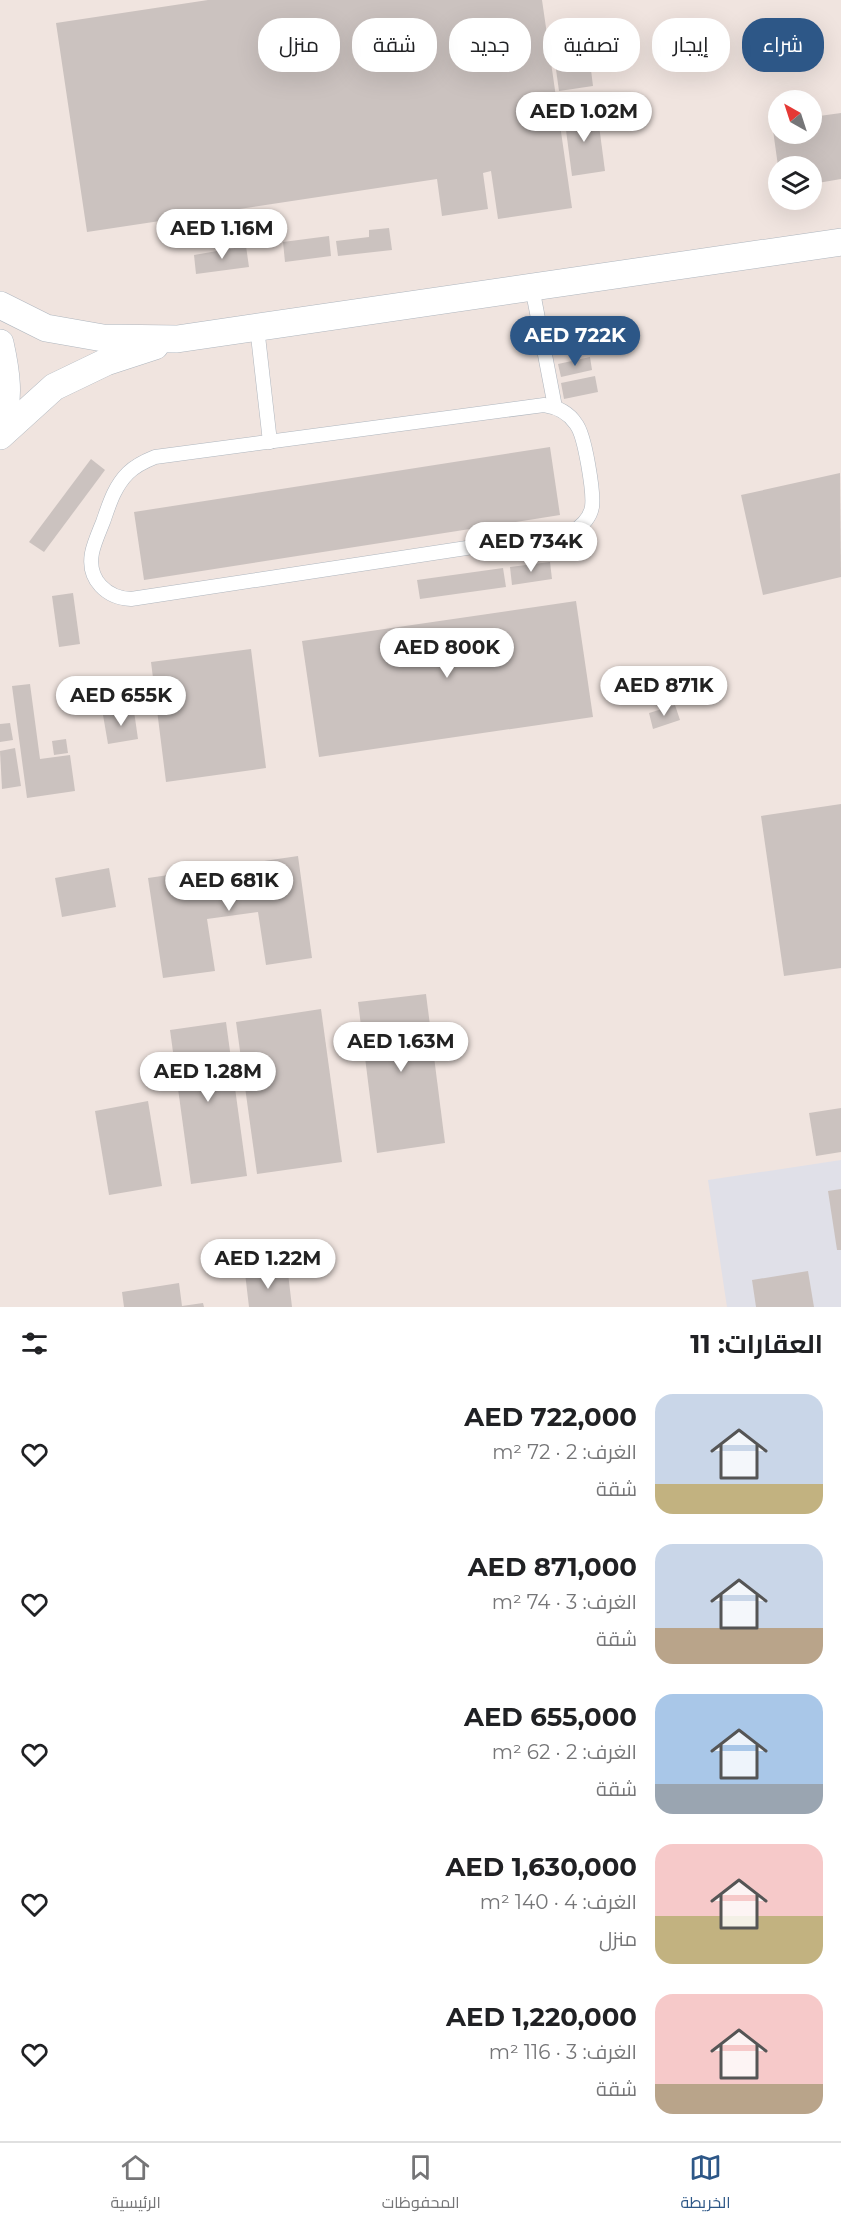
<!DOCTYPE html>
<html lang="ar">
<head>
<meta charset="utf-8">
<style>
	body { margin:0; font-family:Montserrat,Cairo,sans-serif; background:#f2f2f2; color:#202124; direction:rtl; height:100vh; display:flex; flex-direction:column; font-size:22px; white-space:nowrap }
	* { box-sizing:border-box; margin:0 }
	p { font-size:20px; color:#757577 }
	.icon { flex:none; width:33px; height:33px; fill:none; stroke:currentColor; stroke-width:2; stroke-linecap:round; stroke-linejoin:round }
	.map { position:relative; height:1307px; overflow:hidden; direction:ltr }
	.panel { display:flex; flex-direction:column; background:#fff; flex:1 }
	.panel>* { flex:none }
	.banner { position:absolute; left:18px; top:18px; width:806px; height:54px; direction:rtl; display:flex; gap:12px }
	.needle { width:39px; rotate:321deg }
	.controls { position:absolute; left:768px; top:90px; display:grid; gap:12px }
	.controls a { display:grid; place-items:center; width:54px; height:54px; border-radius:50%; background:#fff; box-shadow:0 6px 24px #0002; font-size:30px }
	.price { position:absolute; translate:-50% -51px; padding:0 14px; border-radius:21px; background:#fff; color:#222; font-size:20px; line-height:39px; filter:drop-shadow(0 2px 3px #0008) }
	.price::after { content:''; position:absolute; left:50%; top:36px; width:18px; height:14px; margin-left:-9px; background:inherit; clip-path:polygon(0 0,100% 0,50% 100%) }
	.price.active { background:#2d5787; color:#fff }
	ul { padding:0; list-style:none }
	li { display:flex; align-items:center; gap:18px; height:150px; padding:0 18px }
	li span { display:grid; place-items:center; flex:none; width:168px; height:120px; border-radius:18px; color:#555 }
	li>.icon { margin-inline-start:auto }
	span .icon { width:72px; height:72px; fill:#fffc; stroke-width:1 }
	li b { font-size:26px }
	h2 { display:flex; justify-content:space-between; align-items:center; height:72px; padding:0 18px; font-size:26px }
	.pill { padding:0 21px; border-radius:24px; background:#fff; box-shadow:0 6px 24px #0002; font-size:21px; line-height:54px }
	.pill.active { background:#2d5787; color:#fff }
	.tab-bar { display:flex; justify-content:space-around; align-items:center; height:84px; border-top:2px solid #e0e0e0; background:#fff; font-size:16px; color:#757577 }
	.tab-bar a { display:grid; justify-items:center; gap:3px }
	.tab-bar .active { color:#2d5787 }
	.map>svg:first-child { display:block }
	.industrial { fill:#e0e0e8 }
	.building { fill:#cbc2bf }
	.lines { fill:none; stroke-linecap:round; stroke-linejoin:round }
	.service-casing { stroke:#afb6be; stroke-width:15 }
	.minor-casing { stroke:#afb6be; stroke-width:28 }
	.service { stroke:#fff; stroke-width:14 }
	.minor { stroke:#fff; stroke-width:27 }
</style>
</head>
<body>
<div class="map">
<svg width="841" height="1307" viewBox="0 0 841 1307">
	<rect width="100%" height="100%" fill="#f0e4df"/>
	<!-- industrial -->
	<path class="industrial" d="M841,1160V1307H727L708,1180Z"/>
	<!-- building -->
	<g class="building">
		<path d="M208,0H542L572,208L498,219L491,171L483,173L488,209L442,216L437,179L87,232L56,23Z"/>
		<path d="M585,22L593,86L559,91L550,27Z"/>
		<path d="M597,110L605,171L572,176L564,115Z"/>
		<path d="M841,113V179L812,184V166H778L772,123L778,122V134H812V117Z"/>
		<path d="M389,228L392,250L338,256L336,241L369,237V230Z"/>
		<path d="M329,236L331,256L285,262L283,242Z"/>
		<path d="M246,246L249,267L196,274L194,255Z"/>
		<path d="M590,357L592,370L561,377L558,364Z"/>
		<path d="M595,376L598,392L564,399L561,383Z"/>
		<path d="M550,447L560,515L144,580L134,512Z"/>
		<path d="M91,459L105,470L44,552L29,542Z"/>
		<path d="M840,473L841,577L763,595L741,495Z"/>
		<path d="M550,562L552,579L512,585L510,567Z"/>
		<path d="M503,568L506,587L420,599L417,580Z"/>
		<path d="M73,593L80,644L59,647L52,596Z"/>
		<path d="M576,601L593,717L319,757L302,641Z"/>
		<path d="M251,649L266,768L166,782L151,662Z"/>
		<path d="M30,684L40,759L70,755L75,791L27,798L12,686Z"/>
		<path d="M675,705L680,720L653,729L649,713Z"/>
		<path d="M134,711L138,739L108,744L103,715Z"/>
		<path d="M10,723L13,740L0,742V724Z"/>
		<path d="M66,739L68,753L54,755L52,741Z"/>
		<path d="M15,748L21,786L2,789L0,751Z"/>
		<path d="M841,804V968L784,976L761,816Z"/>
		<path d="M298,856L312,958L266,965L258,912L207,919L215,971L163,978L148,878Z"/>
		<path d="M109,868L116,907L62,917L55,878Z"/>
		<path d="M426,994L445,1143L377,1153L358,1002Z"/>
		<path d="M321,1009L342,1162L257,1174L236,1022Z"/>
		<path d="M226,1022L247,1176L191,1184L170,1030Z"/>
		<path d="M148,1101L162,1186L109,1195L95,1111Z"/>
		<path d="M841,1108V1152L816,1156L809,1113Z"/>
		<path d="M841,1189V1250H837L828,1191Z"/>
		<path d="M275,1270L276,1275L288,1273L292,1307H249L245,1273Z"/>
		<path d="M808,1271L814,1307H756L752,1280Z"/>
		<path d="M179,1283L182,1306L203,1303L204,1307H124L122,1292Z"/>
	</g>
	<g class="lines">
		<!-- service casing -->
		<g class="service-casing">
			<g id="service">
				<path d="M532,287L555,407"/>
				<path d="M257,327L270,442"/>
				<path d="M544,405C557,407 569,413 576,424C585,435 594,493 592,507C590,518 582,526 572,532L131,599C107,598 87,580 92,553C94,543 99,532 103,522C109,505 114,487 128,473C136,465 145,461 155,457Z"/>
			</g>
		</g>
		<!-- minor casing -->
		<g class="minor-casing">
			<g id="minor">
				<path d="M0,305L46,328L103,338L177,339L841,242"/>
				<path d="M0,343C6,370 11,400 0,426"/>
				<path d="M0,436L54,387L106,362L155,346"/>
			</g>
		</g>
		<!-- service -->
		<use href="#service" class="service"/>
		<!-- minor -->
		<use href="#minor" class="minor"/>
	</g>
</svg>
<div class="controls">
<a><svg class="needle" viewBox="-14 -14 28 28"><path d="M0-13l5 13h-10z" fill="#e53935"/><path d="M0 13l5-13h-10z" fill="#757577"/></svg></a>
<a><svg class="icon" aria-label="layers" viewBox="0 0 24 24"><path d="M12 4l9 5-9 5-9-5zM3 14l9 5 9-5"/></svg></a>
</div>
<b class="price" style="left:584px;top:143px">AED 1.02M</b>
<b class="price" style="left:222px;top:260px">AED 1.16M</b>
<b class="price active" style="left:575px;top:367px">AED 722K</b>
<b class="price" style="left:531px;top:573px">AED 734K</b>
<b class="price" style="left:447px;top:679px">AED 800K</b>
<b class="price" style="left:664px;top:717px">AED 871K</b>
<b class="price" style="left:121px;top:727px">AED 655K</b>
<b class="price" style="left:229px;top:912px">AED 681K</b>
<b class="price" style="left:401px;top:1073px">AED 1.63M</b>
<b class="price" style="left:208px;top:1103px">AED 1.28M</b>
<b class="price" style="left:268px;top:1290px">AED 1.22M</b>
<div class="banner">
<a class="pill active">شراء</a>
<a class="pill">إيجار</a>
<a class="pill">تصفية</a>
<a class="pill">جديد</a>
<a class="pill">شقة</a>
<a class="pill">منزل</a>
</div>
</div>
<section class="panel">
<h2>العقارات: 11<svg class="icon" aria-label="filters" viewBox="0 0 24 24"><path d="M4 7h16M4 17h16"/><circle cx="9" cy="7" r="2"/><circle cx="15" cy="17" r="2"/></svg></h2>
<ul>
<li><span style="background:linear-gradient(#c9d6e8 75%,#c2b280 0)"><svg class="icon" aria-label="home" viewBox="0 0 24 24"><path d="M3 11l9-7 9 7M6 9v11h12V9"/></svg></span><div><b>AED 722,000</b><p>الغرف: 2 · 72 m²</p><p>شقة</p></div><svg class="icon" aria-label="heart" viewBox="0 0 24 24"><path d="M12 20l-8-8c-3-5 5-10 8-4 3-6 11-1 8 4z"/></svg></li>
<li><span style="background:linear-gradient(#c9d6e8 70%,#b9a48a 0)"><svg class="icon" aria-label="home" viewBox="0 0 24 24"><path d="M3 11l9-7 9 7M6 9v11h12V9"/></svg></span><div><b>AED 871,000</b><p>الغرف: 3 · 74 m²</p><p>شقة</p></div><svg class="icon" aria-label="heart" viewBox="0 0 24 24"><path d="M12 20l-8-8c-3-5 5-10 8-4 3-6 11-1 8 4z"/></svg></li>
<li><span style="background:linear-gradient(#a9c7e8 75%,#9aa5b1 0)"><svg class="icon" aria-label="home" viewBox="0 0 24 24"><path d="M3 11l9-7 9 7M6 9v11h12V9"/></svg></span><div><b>AED 655,000</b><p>الغرف: 2 · 62 m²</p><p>شقة</p></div><svg class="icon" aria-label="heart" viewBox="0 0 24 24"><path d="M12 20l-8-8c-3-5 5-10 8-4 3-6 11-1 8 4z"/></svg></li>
<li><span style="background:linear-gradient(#f6c9c9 60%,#c2b280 0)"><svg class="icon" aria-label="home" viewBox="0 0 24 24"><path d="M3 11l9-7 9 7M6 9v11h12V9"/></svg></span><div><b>AED 1,630,000</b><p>الغرف: 4 · 140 m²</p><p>منزل</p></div><svg class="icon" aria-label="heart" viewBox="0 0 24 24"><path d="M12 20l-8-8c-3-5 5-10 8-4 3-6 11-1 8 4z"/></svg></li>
<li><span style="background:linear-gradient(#f6c9c9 75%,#b9a48a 0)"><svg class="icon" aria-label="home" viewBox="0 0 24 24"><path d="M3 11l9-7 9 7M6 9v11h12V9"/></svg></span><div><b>AED 1,220,000</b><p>الغرف: 3 · 116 m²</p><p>شقة</p></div><svg class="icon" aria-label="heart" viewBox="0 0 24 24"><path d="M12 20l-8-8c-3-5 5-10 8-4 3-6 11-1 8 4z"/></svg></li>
</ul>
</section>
<nav class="tab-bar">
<a class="active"><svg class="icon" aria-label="map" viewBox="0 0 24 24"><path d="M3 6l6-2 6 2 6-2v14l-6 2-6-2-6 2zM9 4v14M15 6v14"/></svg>الخريطة</a>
<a><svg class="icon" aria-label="saved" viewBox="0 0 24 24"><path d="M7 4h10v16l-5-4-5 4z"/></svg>المحفوظات</a>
<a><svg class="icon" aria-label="home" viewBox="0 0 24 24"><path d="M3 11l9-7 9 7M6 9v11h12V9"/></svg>الرئيسية</a>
</nav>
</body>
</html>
